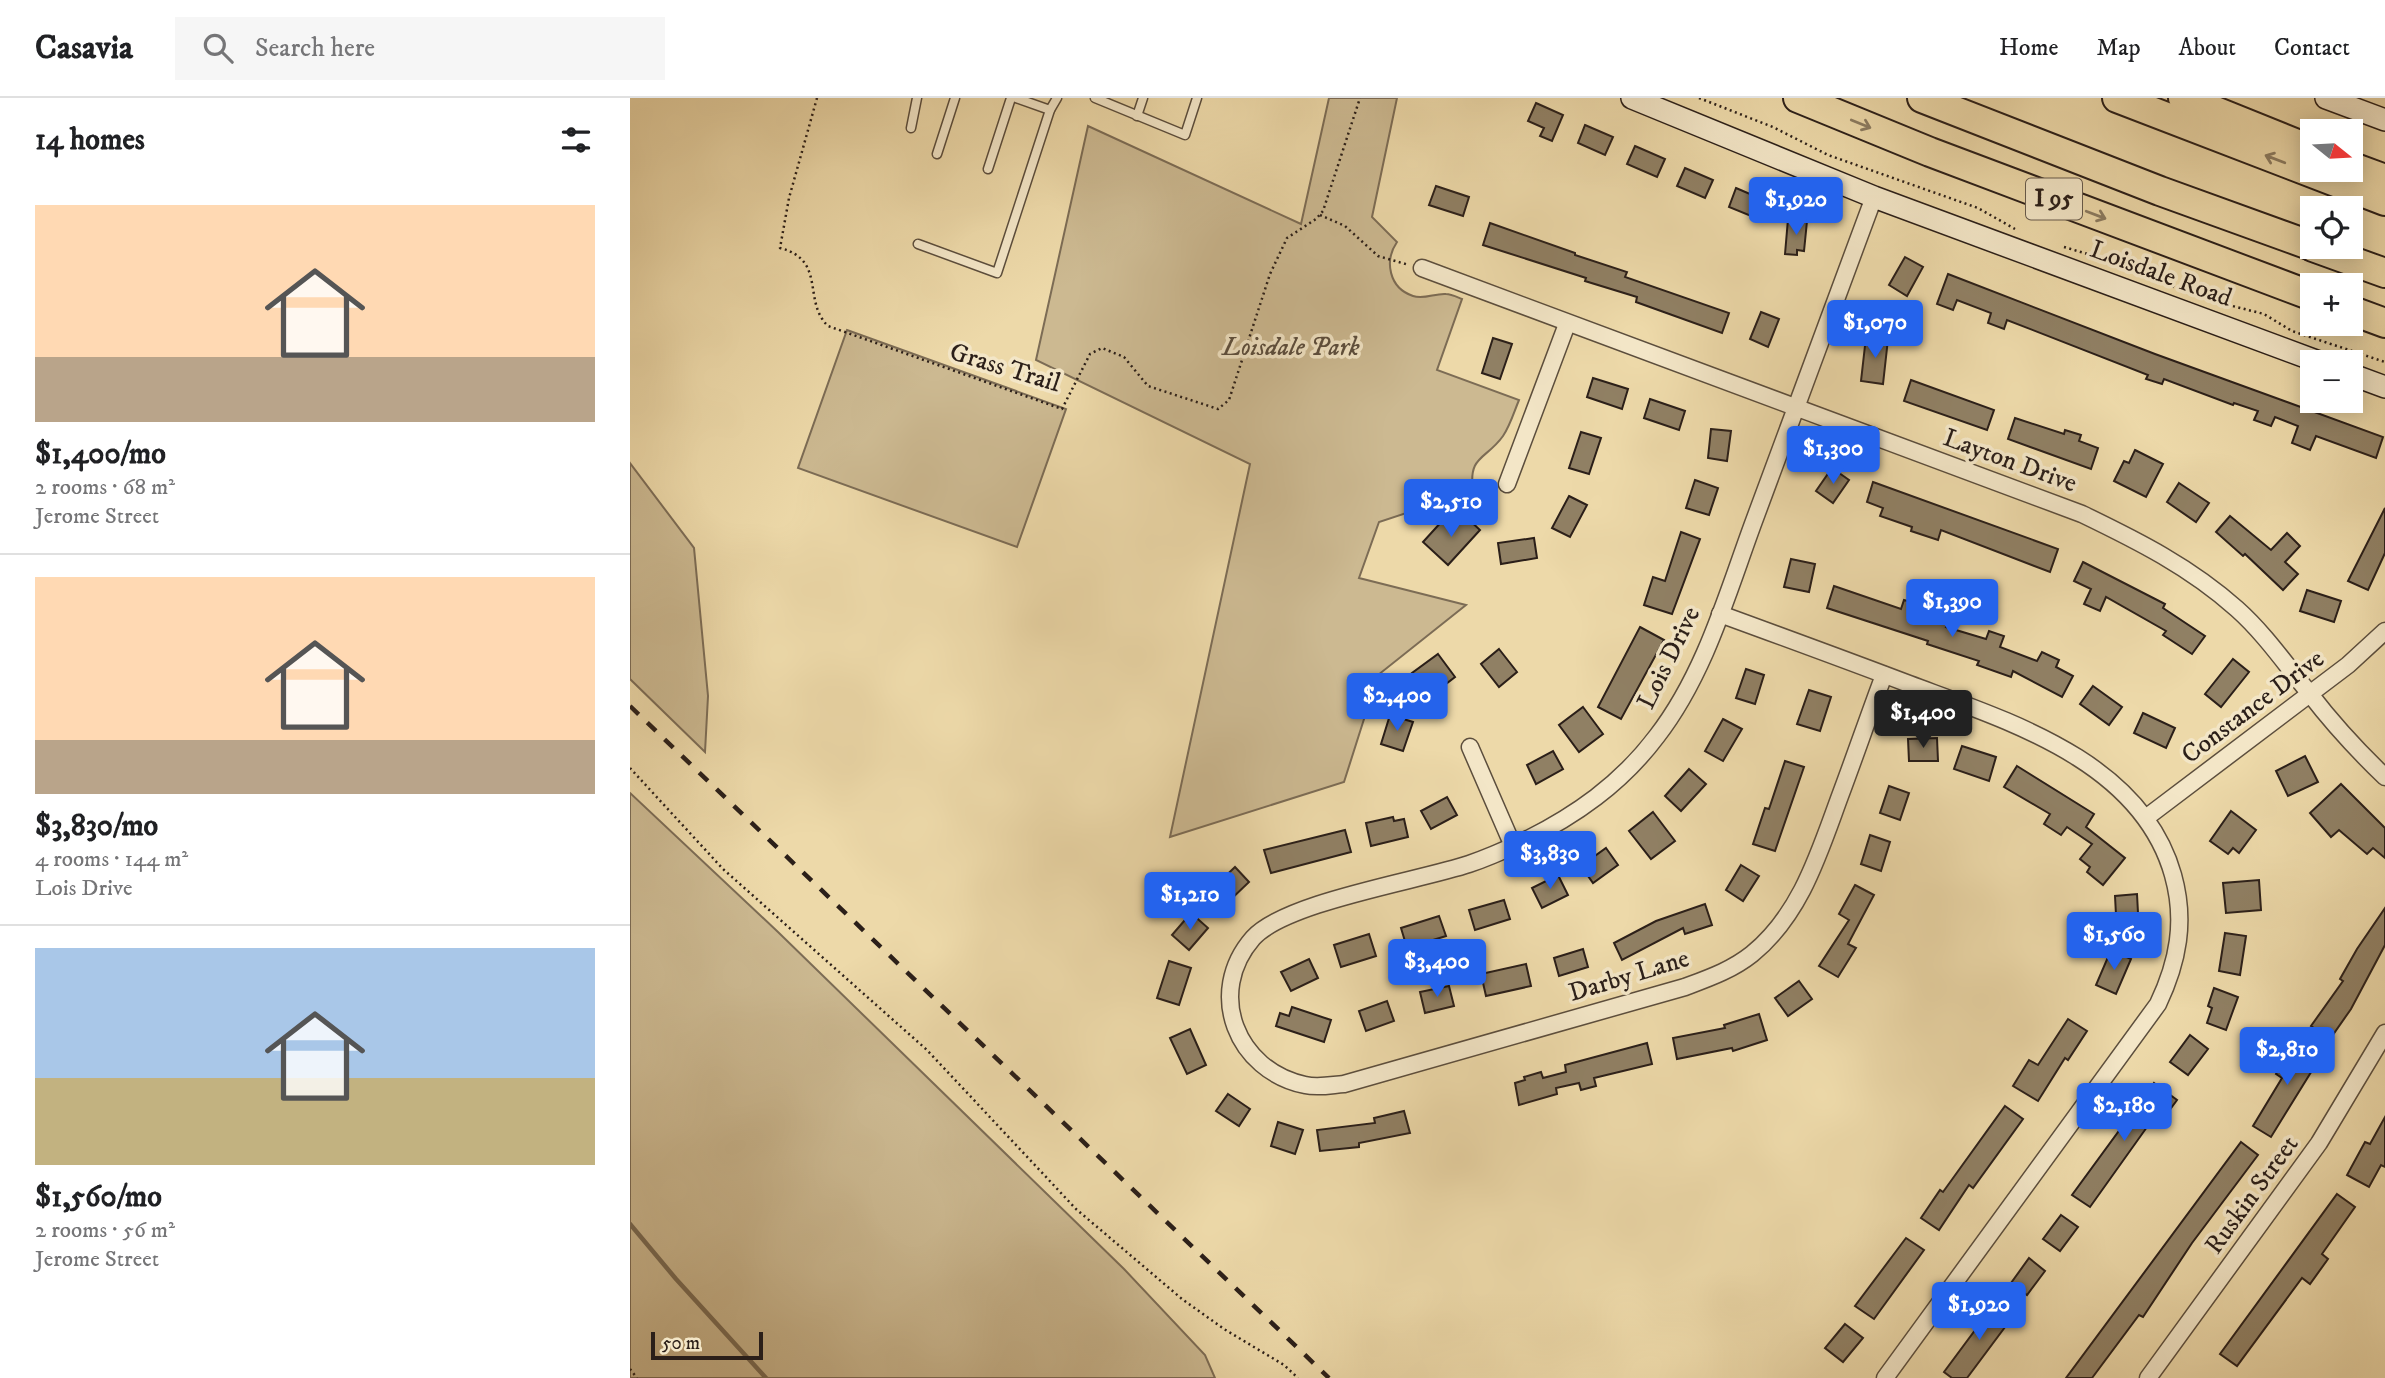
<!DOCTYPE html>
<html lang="en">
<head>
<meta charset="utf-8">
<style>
	body { margin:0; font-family:"IM FELL DW Pica",serif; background:#f6f6f6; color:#202124; height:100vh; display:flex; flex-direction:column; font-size:26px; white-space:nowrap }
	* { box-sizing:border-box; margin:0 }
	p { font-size:23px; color:#757577 }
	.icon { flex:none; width:38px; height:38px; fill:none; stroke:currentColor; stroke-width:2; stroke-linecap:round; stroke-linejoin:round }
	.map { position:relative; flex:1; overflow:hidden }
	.panel { display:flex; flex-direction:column; background:#fff; width:630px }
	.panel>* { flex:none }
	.needle { width:46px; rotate:108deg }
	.tools { position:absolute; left:1670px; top:21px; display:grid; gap:14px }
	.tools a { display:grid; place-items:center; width:63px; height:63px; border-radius:0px; background:#fff; box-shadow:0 4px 18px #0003; font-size:35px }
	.scale { position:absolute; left:21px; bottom:18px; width:112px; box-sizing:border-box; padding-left:7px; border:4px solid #2b1f19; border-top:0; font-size:19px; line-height:24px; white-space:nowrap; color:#2b1f19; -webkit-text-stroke:5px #f3e6c7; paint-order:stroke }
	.price { position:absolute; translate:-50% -60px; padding:0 16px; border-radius:7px; background:#2563eb; color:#fff; font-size:23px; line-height:46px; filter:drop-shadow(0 2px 4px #0008) }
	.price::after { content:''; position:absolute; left:50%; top:42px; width:21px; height:16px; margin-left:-10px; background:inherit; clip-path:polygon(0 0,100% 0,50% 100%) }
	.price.current { background:#222; color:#fff }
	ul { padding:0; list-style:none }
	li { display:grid; align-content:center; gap:14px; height:371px; padding:0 35px }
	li+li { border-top:2px solid #e0e0e0 }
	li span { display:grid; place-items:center; height:217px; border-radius:0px; color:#555 }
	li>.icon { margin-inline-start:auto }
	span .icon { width:126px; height:126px; fill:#fffc; stroke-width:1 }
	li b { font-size:30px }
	h2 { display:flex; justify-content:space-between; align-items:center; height:84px; padding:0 35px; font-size:30px }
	header { display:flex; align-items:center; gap:42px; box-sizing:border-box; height:98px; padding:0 35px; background:#fff; border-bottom:2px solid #e0e0e0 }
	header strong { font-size:33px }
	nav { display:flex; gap:38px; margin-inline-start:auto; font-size:24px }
	.search { width:490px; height:63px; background:#f6f6f6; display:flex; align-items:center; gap:18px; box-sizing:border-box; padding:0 24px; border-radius:0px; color:#757577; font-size:26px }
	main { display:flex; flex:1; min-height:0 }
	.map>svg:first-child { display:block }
	.green { fill:#ccb991; stroke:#7c6c55; stroke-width:2 }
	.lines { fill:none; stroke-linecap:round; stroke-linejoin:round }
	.stream { stroke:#786952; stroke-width:4.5 }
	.building { fill:#908064; stroke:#2b1f19; stroke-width:2 }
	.lane-casing { stroke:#5c4e3d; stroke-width:11 }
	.street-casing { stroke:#5c4e3d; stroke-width:19 }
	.secondary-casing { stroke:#2b1f19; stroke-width:24 }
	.highway-casing { stroke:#2b1f19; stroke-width:32 }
	.path { stroke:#2b1f19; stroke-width:2.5; stroke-dasharray:2 3.5; stroke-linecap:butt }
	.lane { stroke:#f3e6c7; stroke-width:8 }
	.street { stroke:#f3e6c7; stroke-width:16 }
	.secondary { stroke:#f3e6c7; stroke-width:21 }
	.highway { stroke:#edd9a9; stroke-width:28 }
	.rail { stroke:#2b1f19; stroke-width:4.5; stroke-dasharray:12 12; stroke-linecap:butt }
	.oneway { stroke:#8c7c61 }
	.labels { text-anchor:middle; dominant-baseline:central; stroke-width:7; stroke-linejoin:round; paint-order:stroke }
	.shield { fill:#f3e6c7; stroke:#675b4d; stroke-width:2 }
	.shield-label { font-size:24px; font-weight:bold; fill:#2b1f19 }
	.street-label { font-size:26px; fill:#2b1f19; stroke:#f3e6c7 }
	.park-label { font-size:26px; font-style:italic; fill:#5b4d3d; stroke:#f3e6c7 }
</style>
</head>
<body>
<header>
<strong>Casavia</strong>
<div class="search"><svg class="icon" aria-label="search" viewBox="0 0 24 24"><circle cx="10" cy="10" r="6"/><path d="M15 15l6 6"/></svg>Search here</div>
<nav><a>Home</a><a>Map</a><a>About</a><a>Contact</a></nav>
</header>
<main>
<section class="panel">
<h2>14 homes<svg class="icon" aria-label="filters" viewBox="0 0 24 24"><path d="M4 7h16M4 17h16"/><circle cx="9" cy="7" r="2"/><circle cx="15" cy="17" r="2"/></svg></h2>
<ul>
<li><span style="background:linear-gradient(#ffd9b3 70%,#b9a48a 0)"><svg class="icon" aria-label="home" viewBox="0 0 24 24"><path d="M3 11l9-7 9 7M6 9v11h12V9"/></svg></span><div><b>$1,400/mo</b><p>2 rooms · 68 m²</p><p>Jerome Street</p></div></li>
<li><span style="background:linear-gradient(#ffd9b3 75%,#b9a48a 0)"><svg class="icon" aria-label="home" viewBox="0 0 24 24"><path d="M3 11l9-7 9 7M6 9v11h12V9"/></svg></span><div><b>$3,830/mo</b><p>4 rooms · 144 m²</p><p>Lois Drive</p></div></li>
<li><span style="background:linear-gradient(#a9c7e8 60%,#c2b280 0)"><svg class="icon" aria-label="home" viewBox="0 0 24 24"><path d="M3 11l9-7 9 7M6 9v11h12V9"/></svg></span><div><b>$1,560/mo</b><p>2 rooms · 56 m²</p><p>Jerome Street</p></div></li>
</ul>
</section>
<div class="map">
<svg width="1755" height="1280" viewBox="0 0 1755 1280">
	<rect width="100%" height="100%" fill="#edd9a9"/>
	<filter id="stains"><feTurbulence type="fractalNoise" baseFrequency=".00286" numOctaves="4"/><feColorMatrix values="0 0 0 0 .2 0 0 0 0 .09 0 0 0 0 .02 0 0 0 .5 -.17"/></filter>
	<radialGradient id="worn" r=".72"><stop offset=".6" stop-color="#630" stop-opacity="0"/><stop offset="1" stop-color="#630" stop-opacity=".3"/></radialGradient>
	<!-- green -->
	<g class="green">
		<path d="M699,0H767L742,119L767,144C754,163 759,190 783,198C794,202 805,195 816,196C821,196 827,199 832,201L807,272L889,302C884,314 880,328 873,338C856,362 838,357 843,393L749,424L729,480L836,507L748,577L714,684L540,739L620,366L406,262L458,28L671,126Z"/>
		<path d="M217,232L436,311L387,449L168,370Z"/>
		<path d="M0,365L64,450L78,598L75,654L0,581Z"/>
		<path d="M0,695L148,834L494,1171L575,1257L585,1280H0Z"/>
	</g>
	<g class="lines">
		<!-- stream -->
		<path class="stream" d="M0,1126L46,1181L136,1280"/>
	</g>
	<!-- building -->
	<g class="building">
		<path d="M906,5L933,17L922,43L910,38L914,30L898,23Z"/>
		<path d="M955,27L983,39L975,57L948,45Z"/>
		<path d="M1005,48L1035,61L1027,79L997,66Z"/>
		<path d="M1055,70L1083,82L1075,100L1047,88Z"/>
		<path d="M806,88L839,99L833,118L799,107Z"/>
		<path d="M1106,90L1134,102L1126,120L1099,109Z"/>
		<path d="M1158,121L1177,123L1174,153L1167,152V157L1155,156Z"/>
		<path d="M860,125L945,155V157L997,174L995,179L1099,215L1092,235L1006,204L1007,199L955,183L956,180L853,147Z"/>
		<path d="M1275,159L1293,169L1277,198L1259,187Z"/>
		<path d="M1318,176L1525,256L1753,339L1746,360L1686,338L1680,352L1662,345L1668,328L1645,319L1641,328L1624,322L1628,313L1604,305L1603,307L1534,281L1532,286L1516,281L1518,277L1377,222L1374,231L1358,225L1361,215L1327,202L1323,212L1307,206Z"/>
		<path d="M1131,214L1149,221L1138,249L1120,241Z"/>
		<path d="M1236,239L1258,241L1253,286L1231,283Z"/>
		<path d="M863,240L882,246L870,281L852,275Z"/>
		<path d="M963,280L998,291L992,311L957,299Z"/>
		<path d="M1281,282L1364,312L1357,332L1274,303Z"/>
		<path d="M1020,301L1055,313L1049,332L1014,320Z"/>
		<path d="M1385,320L1434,336L1435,332L1451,337L1449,343L1468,350L1461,371L1378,341Z"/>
		<path d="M1081,331L1101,333L1097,363L1078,360Z"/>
		<path d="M951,334L971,340L959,376L939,370Z"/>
		<path d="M1505,352L1533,366L1516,399L1484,383L1494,363L1499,365Z"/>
		<path d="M1202,370L1219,382L1203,405L1186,393Z"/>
		<path d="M1065,382L1088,390L1079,417L1056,410Z"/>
		<path d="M1243,384L1428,451L1420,474L1311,432L1308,442L1281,433L1282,429L1250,418L1253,410L1237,404Z"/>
		<path d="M1549,385L1579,405L1566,424L1537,404Z"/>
		<path d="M939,398L957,407L940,439L922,430Z"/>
		<path d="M1755,410V455L1738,492L1718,483Z"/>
		<path d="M835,418L850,432L818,467L793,444L814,421L824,430Z"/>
		<path d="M1600,418L1641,452L1657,435L1670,448L1655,464L1668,476L1653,492L1615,456L1613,458L1586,434Z"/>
		<path d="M1051,434L1070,441L1042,516L1014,507L1023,479L1035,483Z"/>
		<path d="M904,440L907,460L871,466L868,445Z"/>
		<path d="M1161,461L1185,466L1179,494L1154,489Z"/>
		<path d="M1453,464L1535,506L1533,510L1575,538L1562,556L1533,537L1536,533L1476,499L1470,513L1454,506L1461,491L1444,483Z"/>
		<path d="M1204,488L1271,511L1274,502L1294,508L1291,515L1318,524L1316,529L1356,541L1359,533L1374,538L1370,549L1407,563L1412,554L1429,562L1426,569L1443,578L1432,599L1383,573L1381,579L1347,567L1349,563L1297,546L1298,543L1197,510Z"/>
		<path d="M1677,492L1711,503L1704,524L1670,513Z"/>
		<path d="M1010,529L1034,542L991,621L968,609Z"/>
		<path d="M869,551L887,574L869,589L851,566Z"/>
		<path d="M808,556L825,579L799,599L782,575Z"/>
		<path d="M1603,561L1619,574L1591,609L1575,596Z"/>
		<path d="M1116,571L1134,577L1125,606L1106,600Z"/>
		<path d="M1463,588L1492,609L1479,627L1450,606Z"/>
		<path d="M1179,592L1201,599L1190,633L1167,626Z"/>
		<path d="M953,609L973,636L949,654L929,627Z"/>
		<path d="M1513,615L1545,630L1536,650L1504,635Z"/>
		<path d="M760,617L783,624L773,653L751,646Z"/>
		<path d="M1093,621L1112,631L1093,663L1075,653Z"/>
		<path d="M1307,640L1308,663H1279L1278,641Z"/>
		<path d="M1332,648L1366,659L1359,683L1324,671Z"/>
		<path d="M923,653L933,671L906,686L897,667Z"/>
		<path d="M1675,658L1688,684L1658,698L1646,673Z"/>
		<path d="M1155,663L1174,669L1145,753L1123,746L1135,710L1139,711Z"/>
		<path d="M1387,668L1464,716L1456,729L1495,760L1473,787L1457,774L1460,769L1450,761L1462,746L1437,729L1431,737L1414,726L1420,716L1374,689Z"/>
		<path d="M1059,671L1076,686L1051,713L1035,698Z"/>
		<path d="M1711,686L1755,730V760L1743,750L1737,756L1709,732L1701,739L1680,715Z"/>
		<path d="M1259,688L1279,695L1270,722L1250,715Z"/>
		<path d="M817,699L827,717L801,731L791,713Z"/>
		<path d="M1601,713L1626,732L1609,755L1603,750L1598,756L1580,743Z"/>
		<path d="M1023,714L1045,743L1021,761L999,733Z"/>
		<path d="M763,719L764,723L774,721L778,739L741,748L736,725Z"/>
		<path d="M715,732L721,754L641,775L634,752Z"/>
		<path d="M1240,737L1260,744L1251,773L1231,766Z"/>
		<path d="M976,750L988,767L963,785L951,768Z"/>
		<path d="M1111,767L1129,778L1113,803L1096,792Z"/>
		<path d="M605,769L619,784L597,805L583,790Z"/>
		<path d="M928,777L938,797L912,810L902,790Z"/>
		<path d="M1629,782L1631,812L1596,815L1593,785Z"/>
		<path d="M1225,787L1244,797L1218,846L1226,850L1208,879L1189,868L1219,822L1209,816Z"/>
		<path d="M1507,796L1509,834L1487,836L1485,798Z"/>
		<path d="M874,802L880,821L845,832L839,812Z"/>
		<path d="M1075,806L1082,827L1055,836L1053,830L992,862L984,845L1026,823Z"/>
		<path d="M1755,810V847L1721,911L1700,941L1681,928L1713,883L1710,881L1727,851Z"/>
		<path d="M561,815L578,830L559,852L542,837Z"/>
		<path d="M809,818L816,838L777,850L771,830Z"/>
		<path d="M1595,835L1616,838L1610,877L1589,873Z"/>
		<path d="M739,836L746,858L711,869L704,847Z"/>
		<path d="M953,851L958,869L929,878L924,860Z"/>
		<path d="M1481,852L1501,861L1486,896L1466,887Z"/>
		<path d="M679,861L688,880L661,893L651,874Z"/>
		<path d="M539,863L561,870L549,907L527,900Z"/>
		<path d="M896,866L901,888L856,898L851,876Z"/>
		<path d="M1169,883L1182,901L1158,918L1145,900Z"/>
		<path d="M819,888L824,908L795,915L790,894Z"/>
		<path d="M1584,890L1608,899L1596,932L1577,925L1582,910L1578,908Z"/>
		<path d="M757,903L764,923L736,933L729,913Z"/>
		<path d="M662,909L701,922L694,944L646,928L650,915L659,918Z"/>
		<path d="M1129,916L1137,942L1103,953L1102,950L1047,961L1043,940L1095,930L1094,927Z"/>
		<path d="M1438,921L1457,933L1438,962L1435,960L1408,1003L1383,988L1399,962L1408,967Z"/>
		<path d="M560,931L576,967L557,976L540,940Z"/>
		<path d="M1560,937L1578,951L1558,977L1540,964Z"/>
		<path d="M1665,943L1691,958L1641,1039L1623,1028L1652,980L1646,976Z"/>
		<path d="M1017,945L1022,966L964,980L966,988L951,992L949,985L926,990L927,996L889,1007L885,985L895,982L894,979L911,974L913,980L936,974L935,967Z"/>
		<path d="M1524,985L1547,1002L1536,1017L1530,1013L1522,1022L1460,1109L1442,1097Z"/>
		<path d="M598,996L620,1011L609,1028L586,1013Z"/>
		<path d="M1375,1008L1393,1021L1343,1090L1339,1087L1309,1132L1291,1120L1310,1092L1313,1094Z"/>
		<path d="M774,1013L780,1035L729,1045V1049L690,1053L687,1032L745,1025L744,1020Z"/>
		<path d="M1755,1019V1069L1751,1067L1739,1089L1717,1077L1735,1044L1740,1046Z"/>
		<path d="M648,1024L673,1032L665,1056L641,1048Z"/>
		<path d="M1611,1044L1628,1057L1562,1145L1513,1219L1509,1217L1462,1280H1436Z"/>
		<path d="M1707,1096L1725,1109L1692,1156L1698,1161L1680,1186L1672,1180L1607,1268L1590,1256Z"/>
		<path d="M1431,1117L1448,1129L1430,1153L1413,1141Z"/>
		<path d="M1276,1140L1294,1152L1244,1221L1225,1208Z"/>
		<path d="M1399,1160L1415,1173L1397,1197L1381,1185Z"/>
		<path d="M1366,1204L1384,1217L1337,1280H1322L1314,1274Z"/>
		<path d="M1215,1226L1233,1240L1213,1264L1195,1250Z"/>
	</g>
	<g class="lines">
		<!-- lane casing -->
		<g class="lane-casing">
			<g id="lane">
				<path d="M386,0L420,12"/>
				<path d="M465,0L555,37L567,0"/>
				<path d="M507,18L513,0"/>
				<path d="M281,30L287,0"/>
				<path d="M307,56L325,0"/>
				<path d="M358,71L381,0"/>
				<path d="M288,146L367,175L420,12L427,0"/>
			</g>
		</g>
		<!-- street casing -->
		<g class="street-casing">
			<g id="street">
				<path d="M1244,99C1204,207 1164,315 1124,423C1097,496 1075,576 1027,638C991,686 945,718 892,744C875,752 857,760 839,766C788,783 655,804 623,840C575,895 607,973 675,987C688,990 701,987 714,986L1055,889C1079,880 1102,872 1122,856C1171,816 1189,755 1210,698C1225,658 1239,617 1254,577"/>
				<path d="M792,170L1452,416C1508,443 1560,469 1607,511C1635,536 1656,567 1680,596C1703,626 1728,653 1755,679"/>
				<path d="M877,386L937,226"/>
				<path d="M1090,516C1153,539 1216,562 1279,586C1378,623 1511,663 1543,777C1556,823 1548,864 1528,906L1255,1280"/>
				<path d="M840,649L883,748"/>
				<path d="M1517,719L1718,567L1755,533"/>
				<path d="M1518,1280L1689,1045L1755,935"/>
			</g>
		</g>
		<!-- secondary casing -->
		<g class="secondary-casing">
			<g id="secondary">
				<path d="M1002,0L1244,99L1689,264"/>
				<path d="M1696,0L1755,22"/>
				<path d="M1720,276L1755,289"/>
			</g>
		</g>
		<!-- highway casing -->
		<g class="highway-casing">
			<g id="highway">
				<path d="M1168,0L1300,54L1682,198"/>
				<path d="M1292,0L1530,93L1682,148"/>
				<path d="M1487,0L1755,103"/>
				<path d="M1553,0L1682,52"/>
				<path d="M1720,68L1755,81"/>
				<path d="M1683,149L1755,175"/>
				<path d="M1720,212L1755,225"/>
			</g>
		</g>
		<!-- path -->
		<g class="path">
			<path d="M187,0L159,100L150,150C197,162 172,203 198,228L432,311L460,256L472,250L494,259L518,288L588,311L599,302L640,176L657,140L686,121L693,113L730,0"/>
			<path d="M1069,0L1143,29L1198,57L1348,110L1385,131"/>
			<path d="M690,117L715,128L748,158L779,167"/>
			<path d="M1434,149L1505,170L1552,193"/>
			<path d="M1571,200L1634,216L1662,233L1755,264"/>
			<path d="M0,670L93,771L297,952L446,1111L552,1201L594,1231L654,1267L668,1280"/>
			<path d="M0,1271L7,1280"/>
		</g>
		<!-- lane -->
		<use href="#lane" class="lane"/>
		<!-- street -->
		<use href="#street" class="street"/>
		<!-- secondary -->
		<use href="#secondary" class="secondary"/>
		<!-- highway -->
		<use href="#highway" class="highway"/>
		<!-- rail -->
		<path class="rail" d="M0,608L699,1280"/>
	</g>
	<!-- one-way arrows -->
	<defs><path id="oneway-shaft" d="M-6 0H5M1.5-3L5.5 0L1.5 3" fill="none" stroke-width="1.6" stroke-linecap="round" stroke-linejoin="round" transform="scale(1.75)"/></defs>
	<g class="oneway">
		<use href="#oneway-shaft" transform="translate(1231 26) rotate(22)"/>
		<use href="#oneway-shaft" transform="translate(1645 61) rotate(-159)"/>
		<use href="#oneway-shaft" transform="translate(1466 117) rotate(21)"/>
	</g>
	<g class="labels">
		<!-- shield labels -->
		<rect class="shield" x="1396" y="80.5" width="56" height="41" rx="5"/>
		<g class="shield-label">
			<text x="1424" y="101">I 95</text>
		</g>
		<!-- street labels -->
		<g class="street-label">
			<text transform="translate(1531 176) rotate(20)">Loisdale Road</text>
			<text transform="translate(375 270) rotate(17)">Grass Trail</text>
			<text transform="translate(1380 363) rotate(20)">Layton Drive</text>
			<text transform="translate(1039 560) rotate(-64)">Lois Drive</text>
			<text transform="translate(1623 609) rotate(-37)">Constance Drive</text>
			<text transform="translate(999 878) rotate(-17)">Darby Lane</text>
			<text transform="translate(1622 1097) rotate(-54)">Ruskin Street</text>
		</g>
		<!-- park labels -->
		<g class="park-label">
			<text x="661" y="249">Loisdale Park</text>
		</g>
	</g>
	<rect width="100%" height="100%" filter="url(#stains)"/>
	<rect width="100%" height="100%" fill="url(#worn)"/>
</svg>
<div class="tools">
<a><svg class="needle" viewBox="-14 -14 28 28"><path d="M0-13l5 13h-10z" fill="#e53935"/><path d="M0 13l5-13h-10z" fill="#757577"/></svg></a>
<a><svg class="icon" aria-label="locate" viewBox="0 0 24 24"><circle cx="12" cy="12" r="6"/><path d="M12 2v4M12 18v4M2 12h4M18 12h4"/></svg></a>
<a>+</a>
<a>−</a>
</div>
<div class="scale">50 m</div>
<b class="price" style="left:1166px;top:139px">$1,920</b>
<b class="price" style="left:1245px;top:262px">$1,070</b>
<b class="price" style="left:1203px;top:388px">$1,300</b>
<b class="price" style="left:821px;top:441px">$2,510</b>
<b class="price" style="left:1322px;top:541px">$1,390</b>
<b class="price" style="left:767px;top:635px">$2,400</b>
<b class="price current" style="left:1293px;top:652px">$1,400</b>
<b class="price" style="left:920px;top:793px">$3,830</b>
<b class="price" style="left:560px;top:834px">$1,210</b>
<b class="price" style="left:1484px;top:874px">$1,560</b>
<b class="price" style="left:807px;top:901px">$3,400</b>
<b class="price" style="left:1657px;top:989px">$2,810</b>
<b class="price" style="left:1494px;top:1045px">$2,180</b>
<b class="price" style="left:1349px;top:1244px">$1,920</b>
</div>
</main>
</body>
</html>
